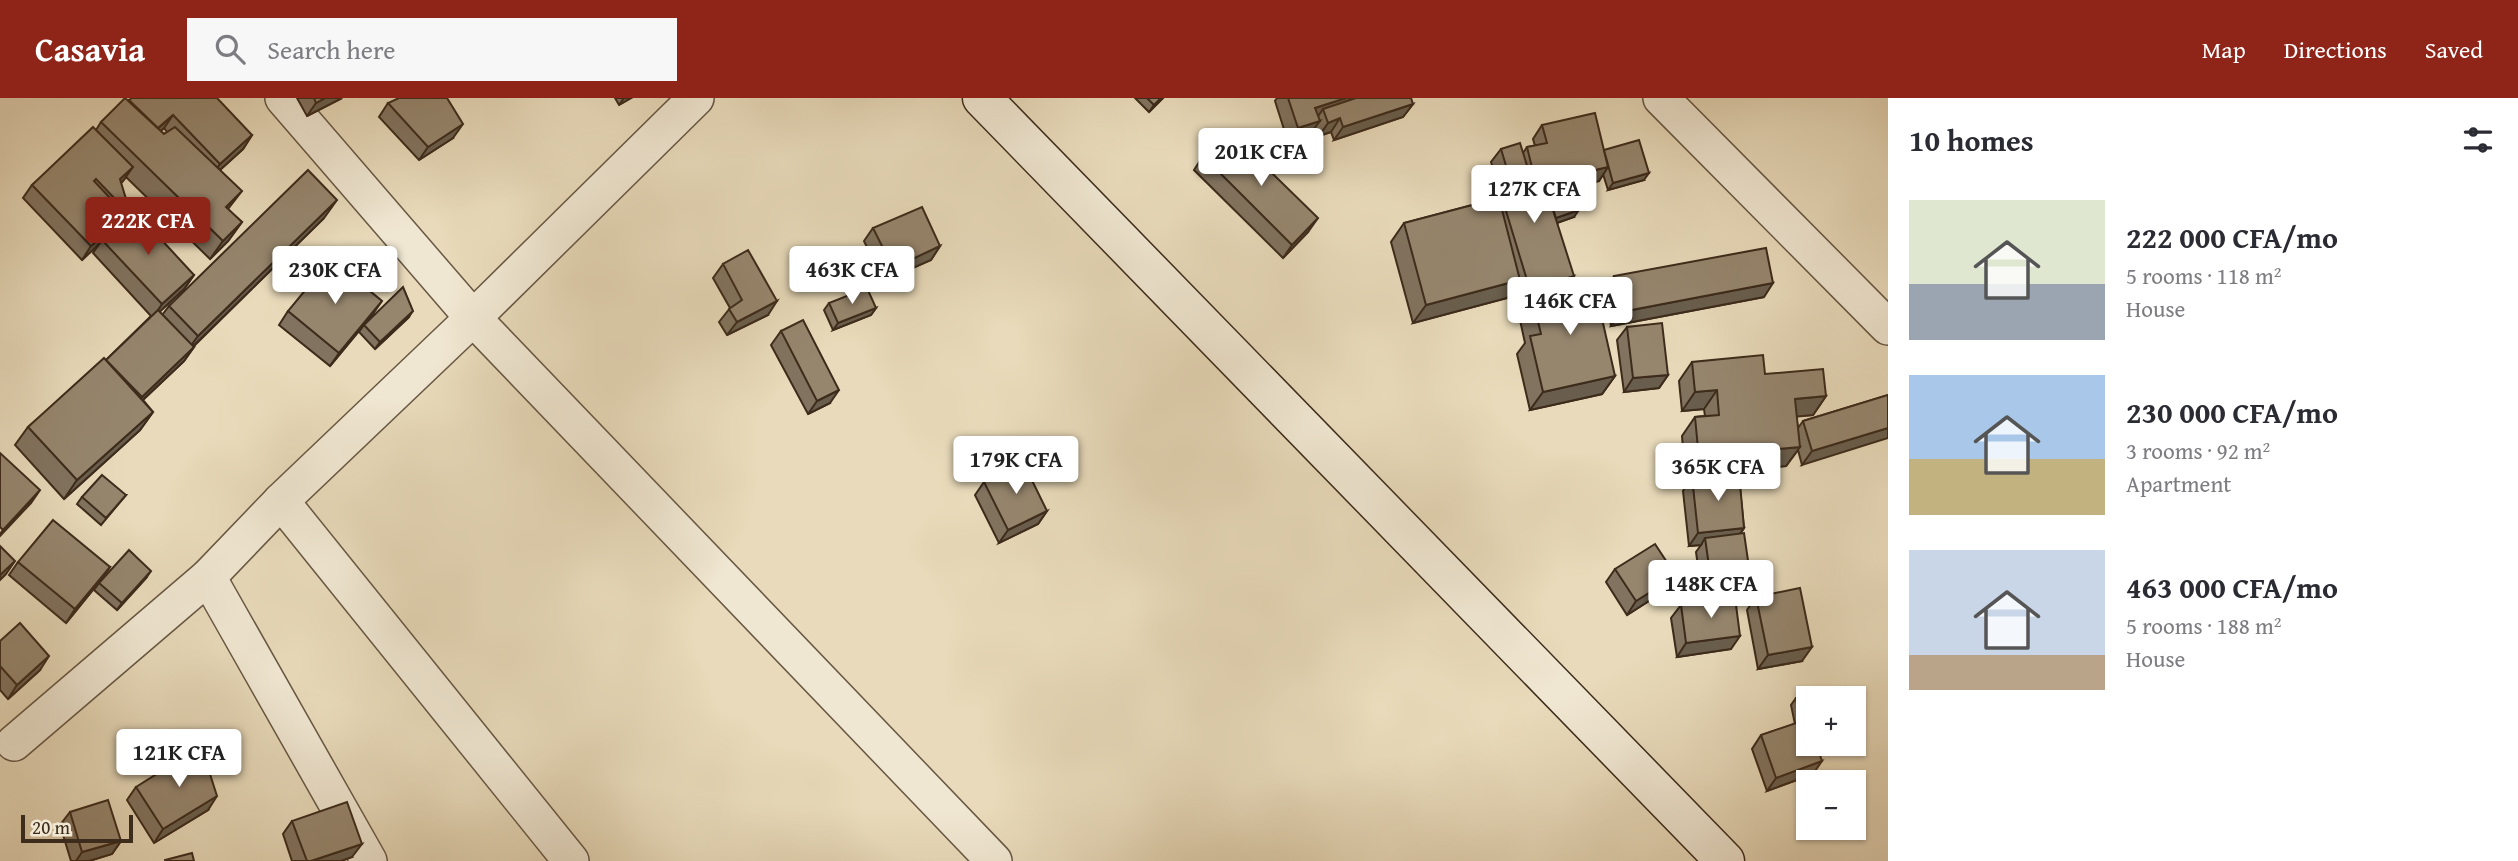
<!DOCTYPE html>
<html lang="en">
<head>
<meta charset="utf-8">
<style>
	body { margin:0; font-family:"Gentium Book Plus",serif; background:#f7f7f7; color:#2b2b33; height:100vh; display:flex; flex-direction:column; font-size:26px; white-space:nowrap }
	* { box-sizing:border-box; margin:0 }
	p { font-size:23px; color:#7c7c81 }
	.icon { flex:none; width:38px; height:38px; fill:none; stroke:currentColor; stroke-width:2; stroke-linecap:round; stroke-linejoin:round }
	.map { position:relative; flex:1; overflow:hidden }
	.sheet { display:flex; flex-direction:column; background:#fff; width:630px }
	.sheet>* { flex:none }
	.buttons { position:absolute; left:1796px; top:588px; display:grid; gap:14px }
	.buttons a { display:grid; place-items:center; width:70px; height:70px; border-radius:0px; background:#fff; box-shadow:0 2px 5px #0004; font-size:35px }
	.scale { position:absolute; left:21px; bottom:18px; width:112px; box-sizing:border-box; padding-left:7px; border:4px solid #3d2b1b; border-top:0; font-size:19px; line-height:24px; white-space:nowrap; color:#3d2b1b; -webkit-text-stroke:5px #f0e7d2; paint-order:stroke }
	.price { position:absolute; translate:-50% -60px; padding:0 16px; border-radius:7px; background:#fff; color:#222; font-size:23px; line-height:46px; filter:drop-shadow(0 2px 4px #0008) }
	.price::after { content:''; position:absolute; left:50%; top:42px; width:21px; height:16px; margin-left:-10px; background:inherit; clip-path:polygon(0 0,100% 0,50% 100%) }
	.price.active { background:#8f2418; color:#fff }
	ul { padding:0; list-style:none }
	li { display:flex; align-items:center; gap:21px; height:175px; padding:0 21px }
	li span { display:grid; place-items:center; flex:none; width:196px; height:140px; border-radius:0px; color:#555 }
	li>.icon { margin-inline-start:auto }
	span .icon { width:84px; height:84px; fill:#fffc; stroke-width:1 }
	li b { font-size:30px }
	h2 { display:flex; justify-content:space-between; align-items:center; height:84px; padding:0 21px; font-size:30px }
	header { display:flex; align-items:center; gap:42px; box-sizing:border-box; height:98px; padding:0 35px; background:#8f2418; color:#fff }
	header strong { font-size:33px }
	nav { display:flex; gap:38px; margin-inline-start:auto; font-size:24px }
	.search { width:490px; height:63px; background:#f7f7f7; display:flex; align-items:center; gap:18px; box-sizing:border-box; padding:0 24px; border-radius:0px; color:#7c7c81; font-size:26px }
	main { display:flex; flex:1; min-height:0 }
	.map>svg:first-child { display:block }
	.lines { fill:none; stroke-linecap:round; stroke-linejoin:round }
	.street-casing { stroke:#685743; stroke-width:38 }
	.secondary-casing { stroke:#3d2b1b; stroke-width:41 }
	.street { stroke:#f0e7d2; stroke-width:35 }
	.secondary { stroke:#f0e7d2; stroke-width:38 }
	.wall { fill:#81735f; stroke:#3d2b1b; stroke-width:2; fill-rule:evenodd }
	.shaded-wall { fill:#695e4d; stroke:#3d2b1b; stroke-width:2 }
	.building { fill:#96866e; stroke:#3d2b1b; stroke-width:2 }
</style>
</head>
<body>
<header>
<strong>Casavia</strong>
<div class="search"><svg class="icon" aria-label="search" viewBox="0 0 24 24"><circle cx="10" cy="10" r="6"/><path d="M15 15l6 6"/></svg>Search here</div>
<nav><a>Map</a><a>Directions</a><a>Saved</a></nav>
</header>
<main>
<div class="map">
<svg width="1888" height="763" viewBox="0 0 1888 763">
	<rect width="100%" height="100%" fill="#e8daba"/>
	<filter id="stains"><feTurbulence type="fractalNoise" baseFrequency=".00286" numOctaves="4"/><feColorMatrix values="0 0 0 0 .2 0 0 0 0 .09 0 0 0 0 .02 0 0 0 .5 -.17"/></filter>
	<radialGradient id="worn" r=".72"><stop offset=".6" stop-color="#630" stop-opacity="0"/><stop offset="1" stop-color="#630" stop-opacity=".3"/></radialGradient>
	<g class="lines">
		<!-- street casing -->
		<g class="street-casing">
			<g id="street">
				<path d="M283,0L473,220L994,763"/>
				<path d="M1661,0L1888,229"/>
				<path d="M281,403L571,763"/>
				<path d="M208,479L369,763"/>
				<path d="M14,645L208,479L281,403L473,220L696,0"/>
			</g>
		</g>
		<!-- secondary casing -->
		<g class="secondary-casing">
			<path id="secondary" d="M982,0L1725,763"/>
		</g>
		<!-- street -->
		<use href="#street" class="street"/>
		<!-- secondary -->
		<use href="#secondary" class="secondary"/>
	</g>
	<!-- wall -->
	<g class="wall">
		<path d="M297,0H342L307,18Z"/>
		<path d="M615,0H631L619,7Z"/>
		<path d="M1135,0H1163L1149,14Z"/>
		<path d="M1277,0H1353L1352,1L1413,6L1403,19L1334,42L1331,34L1319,38L1315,29L1310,36L1288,44L1275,3Z"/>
		<path d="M129,2L252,37L243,51L220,72L228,112L242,124L228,143L210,161L126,79L121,85L120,110L125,116L117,128L194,177L184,191L159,214L162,217L169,208L324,120L193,249H194L184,263L143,302L153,314L140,332L64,401L15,347L28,329L106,262L151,218L93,155L100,145L82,162L23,100L32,87L96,32L101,24ZM164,30L167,34L164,36L160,33Z"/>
		<path d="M388,5L453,40L419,62L379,19Z"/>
		<path d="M1542,27L1604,52L1644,82L1608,92L1603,76L1599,83L1548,95L1549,98L1574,119L1557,125L1569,186L1615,278L1602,296L1530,312L1517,256L1525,245L1518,213L1524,205H1521L1516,189L1507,200L1413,225L1391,144L1404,125L1495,101L1493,97L1499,88L1491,64L1501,51L1523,55L1527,49L1535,48L1533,41Z"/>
		<path d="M1203,58L1308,134L1283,160L1194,72Z"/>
		<path d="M873,130L940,148L931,162L883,183L864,143Z"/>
		<path d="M723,166L768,217L727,237L719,224L730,210L713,180Z"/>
		<path d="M1614,178L1764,199L1611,228L1605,192Z"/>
		<path d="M829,205L876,210L871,217L833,232L824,212Z"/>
		<path d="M288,213L373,216L365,226L408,220L375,251L359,234L363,228L330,268L279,227Z"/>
		<path d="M1627,229L1668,277L1659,290L1624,294L1617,242Z"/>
		<path d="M781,233L830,305L808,316L771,247Z"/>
		<path d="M1692,264L1765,276L1826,298L1813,317L1796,318L1798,330L1803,323L1888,297L1802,367L1798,352L1786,368L1745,372L1739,380L1744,430L1741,435L1752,490L1742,503L1735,504L1731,551L1677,559L1671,520L1681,507L1703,504L1696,454L1701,447L1689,448L1683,393L1686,388L1682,338L1695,319L1705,318L1704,311L1682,313L1679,283Z"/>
		<path d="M984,384L1047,413L1038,426L999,445L975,397Z"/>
		<path d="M126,397L101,427L77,406L82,399Z"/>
		<path d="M18,464L110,469L101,482L66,525L9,477Z"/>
		<path d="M1615,471L1676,478L1666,492L1627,517L1606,484Z"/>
		<path d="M146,480L117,512L94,492L99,485Z"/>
		<path d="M1756,499L1802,563L1758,571L1747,512Z"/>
		<path d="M0,543L40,572L8,601L0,592Z"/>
		<path d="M1796,600H1808V646L1813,676L1767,693L1752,651L1761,637L1795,626L1791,607Z"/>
		<path d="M136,689L208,712L154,745L127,702Z"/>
		<path d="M70,714L121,743L112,756L89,763H71L60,727Z"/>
		<path d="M292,723L352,759L341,763H292L283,736Z"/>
	</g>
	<!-- shaded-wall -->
	<g class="shaded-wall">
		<path d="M325,0H342L307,18L316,5Z"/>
		<path d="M624,0H631L619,7Z"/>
		<path d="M1161,0H1163L1149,14L1154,7Z"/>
		<path d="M1346,0H1353L1345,11H1323L1317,20L1315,10Z"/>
		<path d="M1413,6L1403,19L1334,42L1343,29Z"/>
		<path d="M173,17L164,30L145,47L154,34Z"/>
		<path d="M1340,20L1331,34L1319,38L1328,25Z"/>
		<path d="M1320,23L1310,36L1288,44L1298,30Z"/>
		<path d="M463,26L453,40L419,62L428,49Z"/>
		<path d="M252,37L243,51L211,80L220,66Z"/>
		<path d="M133,69L123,83L110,95L120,81Z"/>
		<path d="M1608,69L1599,83L1526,100L1536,86Z"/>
		<path d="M1649,75L1644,82L1608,92L1613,85Z"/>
		<path d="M242,93L228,111L226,109Z"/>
		<path d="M126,101L117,115L108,117L118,104Z"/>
		<path d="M337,102L324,120L185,256L198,238Z"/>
		<path d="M1579,112L1574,119L1548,128L1553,121Z"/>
		<path d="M125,116L116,130L82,162L91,148Z"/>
		<path d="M1318,120L1308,134L1283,160L1292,147Z"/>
		<path d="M242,124L228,143L210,161L223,143Z"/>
		<path d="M940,148L931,162L883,183L893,170Z"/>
		<path d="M194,177L184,191L153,220L162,206Z"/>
		<path d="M1574,178L1565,192L1531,194L1524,205H1521L1530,192Z"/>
		<path d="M1520,182L1507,200L1413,225L1426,207Z"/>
		<path d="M1773,185L1764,199L1611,228L1621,214Z"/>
		<path d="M382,203L373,216L330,268L339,255Z"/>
		<path d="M777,203L768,217L727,237L737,224Z"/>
		<path d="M876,210L871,217L833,232L838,225Z"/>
		<path d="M413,213L408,220L375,251L380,244Z"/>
		<path d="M194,249L184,263L132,312L142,299Z"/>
		<path d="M1668,277L1659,290L1624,294L1633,280Z"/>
		<path d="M1615,278L1602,296L1530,312L1543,294Z"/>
		<path d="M839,292L830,305L808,316L817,303Z"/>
		<path d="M1717,292L1704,311L1682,313L1695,294Z"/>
		<path d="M1826,298L1813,317L1782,320L1795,301Z"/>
		<path d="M153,314L140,332L64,401L77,382Z"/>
		<path d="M1888,330V340L1802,367L1812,353Z"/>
		<path d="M1800,349L1786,368L1745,372L1736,385L1693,381L1700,371L1748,354Z"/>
		<path d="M40,392L31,405L0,438V436L3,432Z"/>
		<path d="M1047,413L1038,426L999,445L1008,432Z"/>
		<path d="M1744,430L1735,443L1705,440L1701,447L1689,448L1698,435Z"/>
		<path d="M15,463L6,476L0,482V477Z"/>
		<path d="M110,469L101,482L66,525L75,511Z"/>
		<path d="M151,473L146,480L117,512L122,505Z"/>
		<path d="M1676,478L1666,492L1627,517L1636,503Z"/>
		<path d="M1752,490L1742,503L1704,509L1713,496Z"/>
		<path d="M1740,538L1731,551L1677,559L1686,545Z"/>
		<path d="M1812,549L1802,563L1758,571L1768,557Z"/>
		<path d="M49,558L40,572L8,601L17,587Z"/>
		<path d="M1808,619V625L1795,627L1800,620Z"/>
		<path d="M1822,663L1813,676L1767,693L1776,680Z"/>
		<path d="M217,698L208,712L154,745L163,731Z"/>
		<path d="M121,743L112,756L89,763H76L82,754Z"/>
		<path d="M362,746L352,759L341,763H311Z"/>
	</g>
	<!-- building -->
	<g class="building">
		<path d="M125,0L164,36L175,29L242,93L226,109L242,124L223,143L101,24Z"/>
		<path d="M132,0H217L252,37L220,66L173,17L158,30L129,2Z"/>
		<path d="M314,0H325L316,5Z"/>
		<path d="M399,0H447L463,26L428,49L388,5Z"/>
		<path d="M1147,0H1161L1154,7Z"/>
		<path d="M1288,0H1346L1315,10L1320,23L1298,30Z"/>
		<path d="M1356,0H1411L1413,6L1343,29L1340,20L1328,25L1323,11Z"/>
		<path d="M1595,15L1608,69L1536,86L1527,49L1547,45L1542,27Z"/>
		<path d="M93,29L133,69L120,81L126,101L118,104L96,81L94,83L125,116L91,148L32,87Z"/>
		<path d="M1229,33L1318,120L1292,147L1203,58Z"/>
		<path d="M1639,42L1649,75L1613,85L1604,52Z"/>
		<path d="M1520,45L1535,93L1546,90L1574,178L1530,192L1503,103L1509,101L1503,83L1510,81L1501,51Z"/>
		<path d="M308,72L337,102L198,238L169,208Z"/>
		<path d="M1571,89L1579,112L1556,120L1549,98Z"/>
		<path d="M1499,100L1520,182L1426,207L1404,125Z"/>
		<path d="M922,109L940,148L893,170L873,130Z"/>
		<path d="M134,112L194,177L162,206L102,142Z"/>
		<path d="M1766,150L1773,185L1621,214L1614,178Z"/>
		<path d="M748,152L777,203L737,224L729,211L742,202L723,166Z"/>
		<path d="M331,161L382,203L339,255L288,213Z"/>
		<path d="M1593,181L1615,278L1543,294L1530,238L1541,236L1531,194Z"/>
		<path d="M403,189L413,213L380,244L364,227Z"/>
		<path d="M867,190L876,210L838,225L829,205Z"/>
		<path d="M158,212L194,249L142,299L106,262Z"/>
		<path d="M803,222L839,292L817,303L781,233Z"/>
		<path d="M1662,225L1668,277L1633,280L1627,229Z"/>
		<path d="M1763,257L1765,276L1823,271L1826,298L1795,301L1800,349L1748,354L1749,366L1700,371L1695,319L1719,317L1717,292L1695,294L1692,264Z"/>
		<path d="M104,260L153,314L77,382L28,329Z"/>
		<path d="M1888,297V330L1812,353L1803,323Z"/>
		<path d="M0,355L40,392L3,432L0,429Z"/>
		<path d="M1023,364L1047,413L1008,432L984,384Z"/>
		<path d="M1739,375L1744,430L1698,435L1692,379Z"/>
		<path d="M102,377L126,397L106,420L82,399Z"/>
		<path d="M53,422L110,469L75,511L18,464Z"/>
		<path d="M1744,435L1752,490L1713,496L1705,440Z"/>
		<path d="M1655,446L1676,478L1636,503L1615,471Z"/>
		<path d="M0,448L15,463L0,477Z"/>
		<path d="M129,452L151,473L122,505L99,485Z"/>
		<path d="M1800,490L1812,549L1768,557L1756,499Z"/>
		<path d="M1735,499L1740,538L1686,545L1681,507Z"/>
		<path d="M20,525L49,558L17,587L0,568V543Z"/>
		<path d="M1845,589L1847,600H1808V619L1800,620L1796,600Z"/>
		<path d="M1808,621V646H1816L1822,663L1776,680L1761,637Z"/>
		<path d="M201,648L217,698L163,731L136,689Z"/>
		<path d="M108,702L121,743L82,754L70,714Z"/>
		<path d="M347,704L362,746L311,763H307L292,723Z"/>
		<path d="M192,755L194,763H165V762Z"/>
	</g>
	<rect width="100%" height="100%" filter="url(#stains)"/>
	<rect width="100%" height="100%" fill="url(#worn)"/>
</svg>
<div class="buttons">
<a>+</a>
<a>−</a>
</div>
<div class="scale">20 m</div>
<b class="price" style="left:1261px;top:90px">201K CFA</b>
<b class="price" style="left:1534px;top:127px">127K CFA</b>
<b class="price active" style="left:148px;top:159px">222K CFA</b>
<b class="price" style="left:335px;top:208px">230K CFA</b>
<b class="price" style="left:852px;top:208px">463K CFA</b>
<b class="price" style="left:1570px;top:239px">146K CFA</b>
<b class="price" style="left:1016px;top:398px">179K CFA</b>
<b class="price" style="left:1718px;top:405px">365K CFA</b>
<b class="price" style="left:1711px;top:522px">148K CFA</b>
<b class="price" style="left:179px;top:691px">121K CFA</b>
</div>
<section class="sheet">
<h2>10 homes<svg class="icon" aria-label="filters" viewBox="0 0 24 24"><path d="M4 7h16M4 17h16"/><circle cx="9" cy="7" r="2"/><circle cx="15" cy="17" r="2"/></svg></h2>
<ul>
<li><span style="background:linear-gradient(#dfe7d0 60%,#9aa5b1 0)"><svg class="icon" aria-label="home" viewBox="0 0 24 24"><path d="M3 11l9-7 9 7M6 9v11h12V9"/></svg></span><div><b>222 000 CFA/mo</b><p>5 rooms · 118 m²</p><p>House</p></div></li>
<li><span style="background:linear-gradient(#a9c7e8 60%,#c2b280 0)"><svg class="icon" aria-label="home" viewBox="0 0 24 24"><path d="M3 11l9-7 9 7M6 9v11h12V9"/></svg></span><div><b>230 000 CFA/mo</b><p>3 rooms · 92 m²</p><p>Apartment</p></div></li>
<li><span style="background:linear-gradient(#c9d6e8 75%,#b9a48a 0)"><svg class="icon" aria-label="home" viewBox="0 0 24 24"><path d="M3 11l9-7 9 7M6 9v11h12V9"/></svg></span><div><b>463 000 CFA/mo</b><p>5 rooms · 188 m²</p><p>House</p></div></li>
</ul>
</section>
</main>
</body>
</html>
